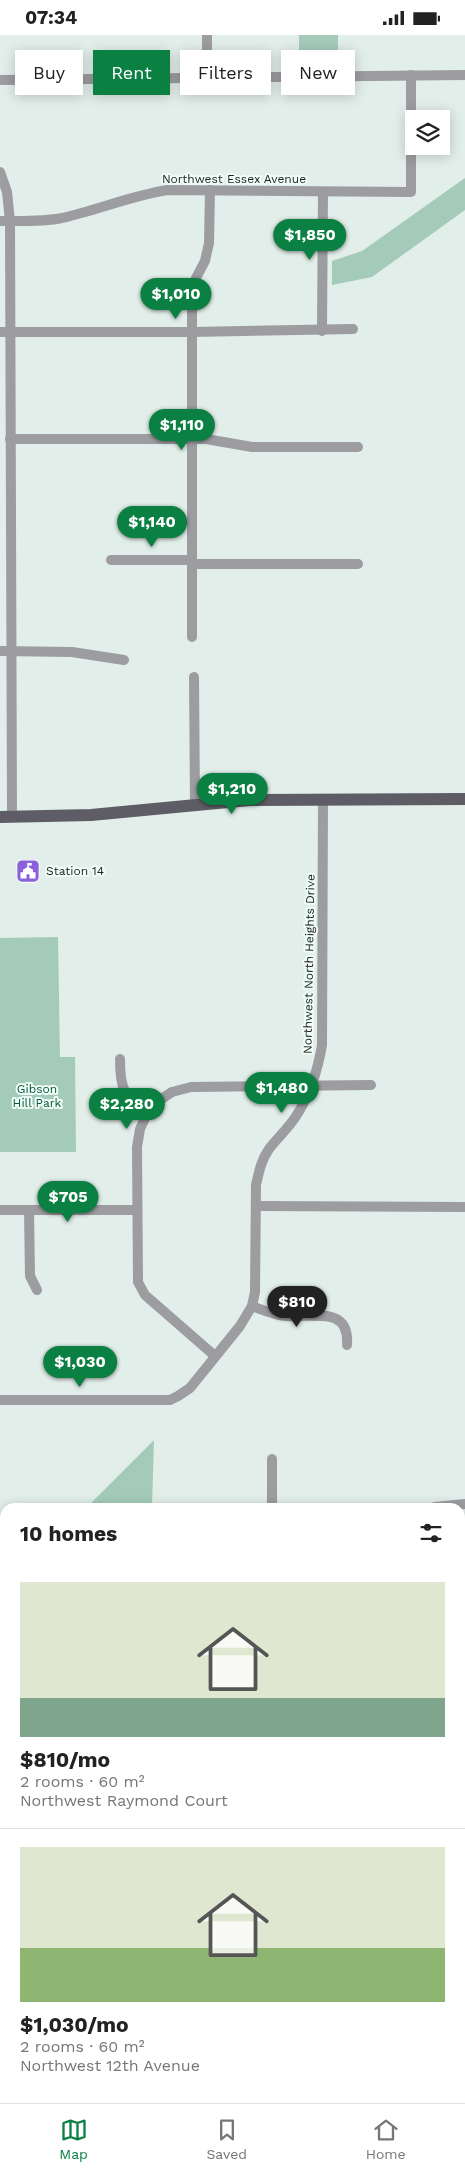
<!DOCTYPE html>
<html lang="en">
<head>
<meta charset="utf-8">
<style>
	body { margin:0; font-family:"Work Sans",sans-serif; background:#f6f6f6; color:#222; height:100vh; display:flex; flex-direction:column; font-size:19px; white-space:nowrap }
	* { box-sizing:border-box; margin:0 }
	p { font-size:16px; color:#767676 }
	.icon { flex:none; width:28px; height:28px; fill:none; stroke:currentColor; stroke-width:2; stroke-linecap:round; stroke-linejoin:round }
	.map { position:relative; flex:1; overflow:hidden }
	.details { position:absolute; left:0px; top:1468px; width:465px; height:601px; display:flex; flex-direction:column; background:#fff; border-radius:15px 15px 0 0; box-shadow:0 2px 12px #0003 }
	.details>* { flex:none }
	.top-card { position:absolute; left:15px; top:15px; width:435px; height:45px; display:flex; gap:10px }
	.controls { position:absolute; left:405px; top:75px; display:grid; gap:10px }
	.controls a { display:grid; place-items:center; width:45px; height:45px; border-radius:0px; background:#fff; box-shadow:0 2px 12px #0003; font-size:25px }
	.price { position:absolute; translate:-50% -42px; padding:0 11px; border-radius:18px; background:#0b8043; color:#fff; font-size:16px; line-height:32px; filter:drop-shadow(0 1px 2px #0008) }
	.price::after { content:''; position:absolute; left:50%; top:30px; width:15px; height:11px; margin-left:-8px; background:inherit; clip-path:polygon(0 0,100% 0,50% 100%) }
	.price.selected { background:#222; color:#fff }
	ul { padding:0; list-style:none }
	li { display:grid; align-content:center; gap:10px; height:265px; padding:0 20px }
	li+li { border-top:1px solid #e0e0e0 }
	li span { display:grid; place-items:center; height:155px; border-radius:0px; color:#555 }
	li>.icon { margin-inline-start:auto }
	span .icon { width:90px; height:90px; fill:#fffc; stroke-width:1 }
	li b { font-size:21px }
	h2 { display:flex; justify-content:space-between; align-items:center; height:60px; padding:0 20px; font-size:21px }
	.tag { padding:0 18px; border-radius:0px; background:#fff; box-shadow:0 2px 12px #0003; font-size:18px; line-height:45px }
	.tag.selected { background:#0b8043; color:#fff }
	.status { display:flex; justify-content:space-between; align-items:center; height:35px; padding:0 25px; background:#fff; direction:ltr }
	.status svg { height:14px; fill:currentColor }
	.tab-bar { display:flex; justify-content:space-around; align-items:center; height:70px; border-top:1px solid #e0e0e0; background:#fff; font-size:14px; color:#767676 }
	.tab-bar a { display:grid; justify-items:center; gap:2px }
	.tab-bar .selected { color:#0b8043 }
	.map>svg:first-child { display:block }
	.green { fill:#a4cbba }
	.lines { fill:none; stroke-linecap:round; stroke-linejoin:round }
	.minor { stroke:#9d9ca1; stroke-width:10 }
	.major { stroke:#5e5c64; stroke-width:12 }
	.labels { text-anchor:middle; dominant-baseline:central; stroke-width:4; stroke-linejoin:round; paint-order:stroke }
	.street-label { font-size:12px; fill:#1d2220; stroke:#f0fcf6 }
	.poi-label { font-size:12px; fill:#1d2220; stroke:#f0fcf6; text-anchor:start }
	.park-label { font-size:12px; fill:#065841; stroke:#f0fcf6 }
</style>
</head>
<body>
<div class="status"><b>07:34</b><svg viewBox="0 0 49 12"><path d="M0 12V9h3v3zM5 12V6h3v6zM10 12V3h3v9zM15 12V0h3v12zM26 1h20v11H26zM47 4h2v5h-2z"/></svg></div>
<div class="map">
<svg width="465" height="2068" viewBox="0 0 465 2068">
	<rect width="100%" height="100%" fill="#e2eee9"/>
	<!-- green -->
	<g class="green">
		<path d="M299,0H338V31L299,32Z"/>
		<path d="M465,143V175L372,242L332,250V226L362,216Z"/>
		<path d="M58,902L60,1022H75L76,1117H0V903Z"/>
		<path d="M154,1405L152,1472H87Z"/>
		<path d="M5,1555V2064H44V2068H0V1560Z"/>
		<path d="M465,1611V1832L460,1827V1613Z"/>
	</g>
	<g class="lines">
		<!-- minor -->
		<g class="minor">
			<path d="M207,0V42"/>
			<path d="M0,45L465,40"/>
			<path d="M0,137L7,157L10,186L12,782"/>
			<path d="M0,186C21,186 42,187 62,183C97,175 131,161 167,155L411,157V40"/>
			<path d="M322,296L323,157"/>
			<path d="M0,297H192L353,294"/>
			<path d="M10,404H206L252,412H358"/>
			<path d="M111,525H192"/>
			<path d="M192,529H358"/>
			<path d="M192,602V261L196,243L205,226L209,208L210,155"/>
			<path d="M0,616L72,617L124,625"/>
			<path d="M194,642L195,770"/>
			<path d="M120,1024C120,1052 123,1062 147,1079"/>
			<path d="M256,1171L465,1172"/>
			<path d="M0,1175H137"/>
			<path d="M29,1176L30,1241L37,1255"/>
			<path d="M252,1271C263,1275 274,1280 286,1281C312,1283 350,1270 347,1310"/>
			<path d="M215,1321L145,1260L138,1247L137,1112L140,1094L147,1079L160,1065L172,1057L191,1052L371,1050"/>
			<path d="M0,1365H170L178,1361L190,1353L240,1291L252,1271L255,1257L256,1150C259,1137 261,1125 269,1114C278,1102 290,1092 298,1078C311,1057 318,1034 322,1010L323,764"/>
			<path d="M272,1424V1472"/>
			<path d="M435,1472L465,1469"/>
			<path d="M460,1589L465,1587"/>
			<path d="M460,1953H465"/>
			<path d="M283,2064L284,2068"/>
			<path d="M91,2068L92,2064"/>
			<path d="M404,2068V2067"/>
		</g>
		<!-- major -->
		<path class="major" d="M0,782L91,780L249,765L465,764"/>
	</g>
	<!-- icons -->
	<defs>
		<g id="civic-square" transform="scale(1.25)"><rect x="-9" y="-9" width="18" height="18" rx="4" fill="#8c62dc" stroke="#f0fcf6"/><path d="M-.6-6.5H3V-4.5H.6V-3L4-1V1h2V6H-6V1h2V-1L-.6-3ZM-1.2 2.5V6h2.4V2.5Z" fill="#fff"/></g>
	</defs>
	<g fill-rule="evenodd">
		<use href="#civic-square" x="28" y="836"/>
	</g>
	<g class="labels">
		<!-- street labels -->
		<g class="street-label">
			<text x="234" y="144">Northwest Essex Avenue</text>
			<text transform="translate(309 929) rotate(-89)">Northwest North Heights Drive</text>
		</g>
		<!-- poi labels -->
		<g class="poi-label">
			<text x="46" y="836">Station 14</text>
		</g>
		<!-- park labels -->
		<g class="park-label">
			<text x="37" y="1054">Gibson<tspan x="37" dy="14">Hill Park</tspan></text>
		</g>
	</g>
</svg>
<div class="controls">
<a><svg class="icon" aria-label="layers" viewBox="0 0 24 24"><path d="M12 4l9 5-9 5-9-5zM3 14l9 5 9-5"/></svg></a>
</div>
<b class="price" style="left:310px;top:226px">$1,850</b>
<b class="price" style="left:176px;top:285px">$1,010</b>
<b class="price" style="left:182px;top:416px">$1,110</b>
<b class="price" style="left:152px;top:513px">$1,140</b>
<b class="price" style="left:232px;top:780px">$1,210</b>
<b class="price" style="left:282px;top:1079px">$1,480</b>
<b class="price" style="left:127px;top:1095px">$2,280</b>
<b class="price" style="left:68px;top:1188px">$705</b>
<b class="price selected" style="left:297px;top:1293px">$810</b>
<b class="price" style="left:80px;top:1353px">$1,030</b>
<div class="top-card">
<a class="tag">Buy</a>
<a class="tag selected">Rent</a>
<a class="tag">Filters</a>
<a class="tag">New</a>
</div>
<section class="details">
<h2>10 homes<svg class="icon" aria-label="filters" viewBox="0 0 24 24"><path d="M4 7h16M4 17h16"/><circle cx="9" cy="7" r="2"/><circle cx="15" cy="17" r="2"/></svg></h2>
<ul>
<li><span style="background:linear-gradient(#dfe7d0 75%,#7fa58c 0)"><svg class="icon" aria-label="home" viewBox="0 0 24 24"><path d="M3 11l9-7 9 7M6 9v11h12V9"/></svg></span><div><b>$810/mo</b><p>2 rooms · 60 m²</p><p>Northwest Raymond Court</p></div></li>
<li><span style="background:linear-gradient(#dfe7d0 65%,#8fb573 0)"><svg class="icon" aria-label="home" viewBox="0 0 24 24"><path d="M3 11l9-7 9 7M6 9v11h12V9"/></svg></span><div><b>$1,030/mo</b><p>2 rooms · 60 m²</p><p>Northwest 12th Avenue</p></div></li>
</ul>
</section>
</div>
<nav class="tab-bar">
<a class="selected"><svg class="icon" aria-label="map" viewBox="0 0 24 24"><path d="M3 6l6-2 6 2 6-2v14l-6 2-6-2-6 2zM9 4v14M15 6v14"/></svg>Map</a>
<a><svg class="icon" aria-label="saved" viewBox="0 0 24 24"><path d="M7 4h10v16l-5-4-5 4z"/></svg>Saved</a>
<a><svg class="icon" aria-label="home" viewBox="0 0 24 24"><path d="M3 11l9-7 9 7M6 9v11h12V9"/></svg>Home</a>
</nav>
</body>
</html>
